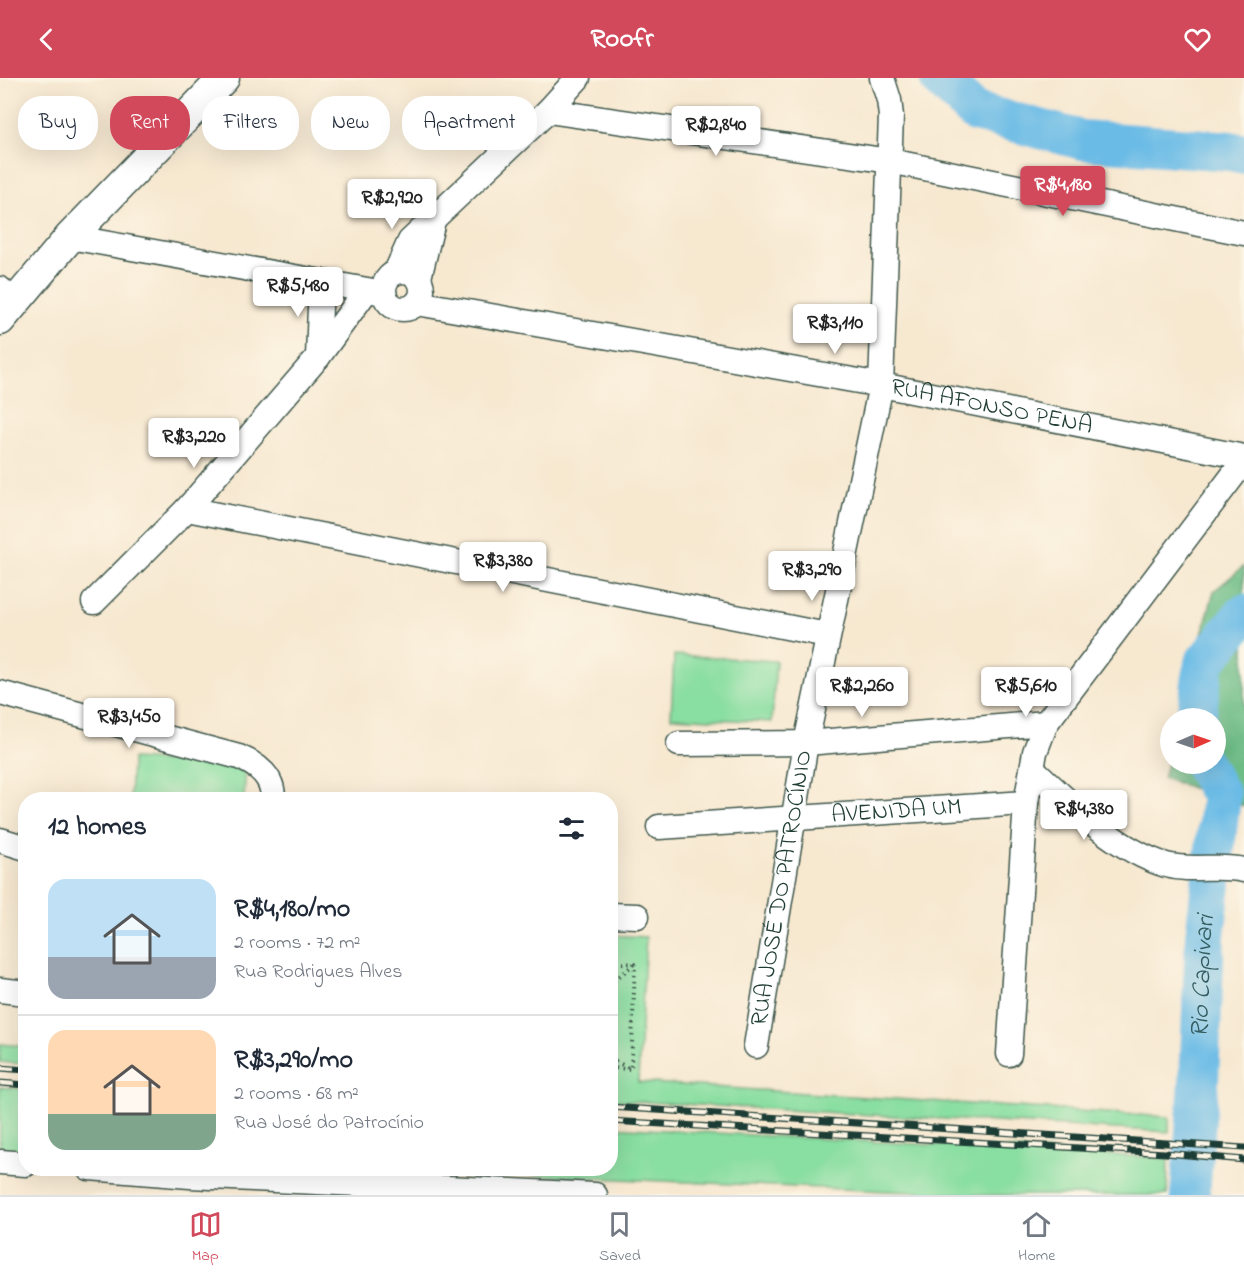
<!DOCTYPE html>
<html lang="en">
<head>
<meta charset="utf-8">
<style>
	body { margin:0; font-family:"Indie Flower",sans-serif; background:#f2f2f3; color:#1f2937; height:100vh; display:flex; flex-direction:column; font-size:22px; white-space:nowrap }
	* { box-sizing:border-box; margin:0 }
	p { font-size:20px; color:#747a83 }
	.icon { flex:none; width:33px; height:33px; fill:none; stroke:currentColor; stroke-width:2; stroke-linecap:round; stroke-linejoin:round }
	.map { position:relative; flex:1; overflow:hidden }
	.panel { position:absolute; left:18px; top:714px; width:600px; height:384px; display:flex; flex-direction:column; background:#fff; border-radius:24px; box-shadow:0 6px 24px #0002 }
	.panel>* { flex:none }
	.top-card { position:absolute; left:18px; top:18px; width:600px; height:54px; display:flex; gap:12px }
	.needle { width:39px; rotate:88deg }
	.controls { position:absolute; left:1160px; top:630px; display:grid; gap:12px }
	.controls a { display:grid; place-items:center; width:66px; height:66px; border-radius:50%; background:#fff; box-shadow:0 6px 24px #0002; font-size:30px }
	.price { position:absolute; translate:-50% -51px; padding:0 14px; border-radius:6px; background:#fff; color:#222; font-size:20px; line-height:39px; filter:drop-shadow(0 2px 3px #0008) }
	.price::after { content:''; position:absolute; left:50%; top:36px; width:18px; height:14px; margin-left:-9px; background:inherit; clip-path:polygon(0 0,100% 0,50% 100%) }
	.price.current { background:#d1495b; color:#fff }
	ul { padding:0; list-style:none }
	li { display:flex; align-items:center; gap:18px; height:150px; padding:0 30px }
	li+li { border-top:2px solid #e0e1e3 }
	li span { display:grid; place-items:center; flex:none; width:168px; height:120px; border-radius:18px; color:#555 }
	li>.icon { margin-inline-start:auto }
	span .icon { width:72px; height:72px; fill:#fffc; stroke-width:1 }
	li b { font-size:26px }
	h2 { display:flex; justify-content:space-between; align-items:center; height:72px; padding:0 30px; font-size:26px }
	.tag { padding:0 21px; border-radius:24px; background:#fff; box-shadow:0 6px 24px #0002; font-size:21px; line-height:54px }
	.tag.current { background:#d1495b; color:#fff }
	header { display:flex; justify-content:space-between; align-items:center; height:78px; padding:0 30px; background:#d1495b; color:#fff; font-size:27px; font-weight:700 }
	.tab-bar { display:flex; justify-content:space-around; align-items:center; height:84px; border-top:2px solid #e0e1e3; background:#fff; font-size:16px; color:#747a83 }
	.tab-bar a { display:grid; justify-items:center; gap:3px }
	.tab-bar .current { color:#d1495b }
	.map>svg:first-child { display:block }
	.green { fill:#89dea1; stroke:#548e6a; stroke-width:1.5 }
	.forest { fill:#6ebd87; stroke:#467d5e; stroke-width:1.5 }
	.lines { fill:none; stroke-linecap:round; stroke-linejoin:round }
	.river { stroke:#6bbbe6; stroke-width:40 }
	.minor-casing { stroke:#3f574b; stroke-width:27 }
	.major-casing { stroke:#3f574b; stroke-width:33 }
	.path { stroke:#3f574b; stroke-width:4; stroke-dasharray:1.5 4.5; stroke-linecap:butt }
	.minor { stroke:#fff; stroke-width:24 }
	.major { stroke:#fff; stroke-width:30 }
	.rail-casing { stroke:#1f3d34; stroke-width:7 }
	.rail { stroke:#fcf5e5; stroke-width:4.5; stroke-dasharray:14; stroke-linecap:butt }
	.labels { text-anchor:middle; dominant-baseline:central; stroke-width:4.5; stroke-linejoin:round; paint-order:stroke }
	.street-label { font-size:24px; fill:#1f3d34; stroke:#fcf5e5 }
	.water-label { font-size:26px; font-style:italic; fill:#325c60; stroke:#fcf5e5 }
</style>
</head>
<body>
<header><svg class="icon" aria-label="back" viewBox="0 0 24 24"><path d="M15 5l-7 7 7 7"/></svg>Roofr<svg class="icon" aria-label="heart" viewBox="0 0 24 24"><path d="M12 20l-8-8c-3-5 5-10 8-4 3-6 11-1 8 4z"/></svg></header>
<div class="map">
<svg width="1244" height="1117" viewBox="0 0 1244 1117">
	<rect width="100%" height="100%" fill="#fcf5e5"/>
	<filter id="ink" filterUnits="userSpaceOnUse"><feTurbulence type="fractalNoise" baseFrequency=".0167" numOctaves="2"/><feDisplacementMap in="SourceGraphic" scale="12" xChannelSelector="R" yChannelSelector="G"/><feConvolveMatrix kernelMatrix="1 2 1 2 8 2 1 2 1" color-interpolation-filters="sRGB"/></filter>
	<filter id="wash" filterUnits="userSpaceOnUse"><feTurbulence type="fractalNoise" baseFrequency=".008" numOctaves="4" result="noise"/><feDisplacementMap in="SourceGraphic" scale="24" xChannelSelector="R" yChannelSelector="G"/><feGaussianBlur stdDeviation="1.35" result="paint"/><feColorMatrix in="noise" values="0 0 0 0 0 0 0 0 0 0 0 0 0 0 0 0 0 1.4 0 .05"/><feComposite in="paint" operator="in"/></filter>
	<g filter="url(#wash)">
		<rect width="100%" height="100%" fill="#f7e8d0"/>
		<!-- green -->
		<g class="green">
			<path d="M674,577L776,583L772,644L671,639Z"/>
			<path d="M132,681L246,688L244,721L130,722Z"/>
			<path d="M610,857L646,859L638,1004L1169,1039V1054L611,1022Z"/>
			<path d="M0,966L25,968V986L0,984Z"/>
			<path d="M0,1009L25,1011V1072L0,1070Z"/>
			<path d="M611,1049L1168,1080L1167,1117H978L388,1091L610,1090Z"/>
		</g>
		<!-- forest -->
		<path class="forest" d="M1244,488V728L1163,700L1170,674V686H1215V640H1179L1214,513Z"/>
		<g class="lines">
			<!-- river -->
			<g class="river">
				<path d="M939,0L975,34L1082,62L1230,73L1244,76"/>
				<path d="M1196,640L1204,585L1244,536"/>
				<path id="s1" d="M1190,1117L1199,1004L1205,858L1221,718L1203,686"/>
			</g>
		</g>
	</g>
	<g filter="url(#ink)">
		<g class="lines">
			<!-- minor casing -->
			<g class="minor-casing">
				<g id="minor">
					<path d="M548,33L890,83L1244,155"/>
					<path d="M70,159L384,215"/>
					<circle cx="403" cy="212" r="19"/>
					<path d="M396,194L410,163L548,33L578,0"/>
					<path d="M419,200L433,143"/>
					<path d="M0,211L14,224"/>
					<path id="s2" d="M417,225L881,307L1244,379"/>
					<path d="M318,279L321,204"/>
					<path d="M187,431L827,557"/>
					<path d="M94,524L187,431L318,279L366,213"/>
					<path d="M0,615L239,679C258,687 274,699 273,722"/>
					<path d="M679,666L806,665L1046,645"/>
					<path d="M1033,691C1070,726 1116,772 1166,787C1191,794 1219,786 1244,792"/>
					<path id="s3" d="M659,749L1026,725"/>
					<path d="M0,762L26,770"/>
					<path d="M610,837L637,838"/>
					<path d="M0,912L26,915"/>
					<path id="s4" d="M756,968L806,665L881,307L891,38L889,22L882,0"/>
					<path d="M1009,976L1026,725L1035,674L1046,645L1244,383"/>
					<path d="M0,1084L26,1086"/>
					<path d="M89,1090L190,1098L595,1117"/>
				</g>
			</g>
			<!-- major casing -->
			<g class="major-casing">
				<path id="major" d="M0,242L70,159L224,0"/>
			</g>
			<!-- path -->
			<g class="path">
				<path d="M610,884L635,886L631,991L610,990"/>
				<path d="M610,906L634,886"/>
				<path d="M610,981L629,990"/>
			</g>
			<!-- minor -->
			<use href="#minor" class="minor"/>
			<!-- major -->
			<use href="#major" class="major"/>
			<!-- rail casing -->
			<g class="rail-casing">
				<g id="rail">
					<path d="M0,990L26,992"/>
					<path d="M0,1005L26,1007"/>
					<path d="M610,1029L1244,1070"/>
					<path d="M610,1043L1165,1075L1244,1082"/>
				</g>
			</g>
			<!-- rail -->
			<use href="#rail" class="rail"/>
		</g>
	</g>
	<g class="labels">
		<!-- street labels -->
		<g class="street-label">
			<text stroke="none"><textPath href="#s2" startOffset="584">RUA AFONSO PENA</textPath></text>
			<text stroke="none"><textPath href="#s3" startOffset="238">AVENIDA UM</textPath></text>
			<text stroke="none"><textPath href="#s4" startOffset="160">RUA JOSÉ DO PATROCÍNIO</textPath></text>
		</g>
		<!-- water labels -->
		<g class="water-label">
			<text stroke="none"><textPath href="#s1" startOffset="219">Rio Capivari</textPath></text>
		</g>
	</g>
</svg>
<div class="controls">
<a><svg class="needle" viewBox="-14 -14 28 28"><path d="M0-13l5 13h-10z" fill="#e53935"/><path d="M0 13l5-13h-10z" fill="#747a83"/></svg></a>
</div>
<b class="price" style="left:716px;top:79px">R$2,840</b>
<b class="price current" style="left:1063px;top:139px">R$4,180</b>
<b class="price" style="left:392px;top:152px">R$2,920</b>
<b class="price" style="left:298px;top:240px">R$5,480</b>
<b class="price" style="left:835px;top:277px">R$3,110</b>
<b class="price" style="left:194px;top:391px">R$3,220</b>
<b class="price" style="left:503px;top:515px">R$3,380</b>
<b class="price" style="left:812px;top:524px">R$3,290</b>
<b class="price" style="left:862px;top:640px">R$2,260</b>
<b class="price" style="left:1026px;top:640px">R$5,610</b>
<b class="price" style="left:129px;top:671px">R$3,450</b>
<b class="price" style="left:1084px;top:763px">R$4,380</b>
<div class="top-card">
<a class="tag">Buy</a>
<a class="tag current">Rent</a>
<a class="tag">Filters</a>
<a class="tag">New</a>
<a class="tag">Apartment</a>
</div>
<section class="panel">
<h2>12 homes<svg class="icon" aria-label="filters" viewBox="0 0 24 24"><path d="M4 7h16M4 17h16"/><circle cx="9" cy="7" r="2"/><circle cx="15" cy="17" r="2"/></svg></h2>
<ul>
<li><span style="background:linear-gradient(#bfe0f5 65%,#9aa5b1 0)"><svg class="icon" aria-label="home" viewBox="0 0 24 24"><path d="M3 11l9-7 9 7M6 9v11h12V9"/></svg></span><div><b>R$4,180/mo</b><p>2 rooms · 72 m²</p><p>Rua Rodrigues Alves</p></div></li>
<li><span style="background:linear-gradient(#ffd9b3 70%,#7fa58c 0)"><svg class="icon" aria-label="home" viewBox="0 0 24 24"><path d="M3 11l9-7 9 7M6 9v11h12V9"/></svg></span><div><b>R$3,290/mo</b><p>2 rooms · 68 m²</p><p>Rua José do Patrocínio</p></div></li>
</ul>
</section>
</div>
<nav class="tab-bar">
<a class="current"><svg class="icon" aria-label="map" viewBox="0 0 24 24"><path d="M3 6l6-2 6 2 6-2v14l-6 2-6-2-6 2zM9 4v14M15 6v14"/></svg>Map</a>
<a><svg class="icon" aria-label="saved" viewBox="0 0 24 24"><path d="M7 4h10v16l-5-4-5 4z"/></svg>Saved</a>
<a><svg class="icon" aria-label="home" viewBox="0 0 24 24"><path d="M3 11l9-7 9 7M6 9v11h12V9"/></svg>Home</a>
</nav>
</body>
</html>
